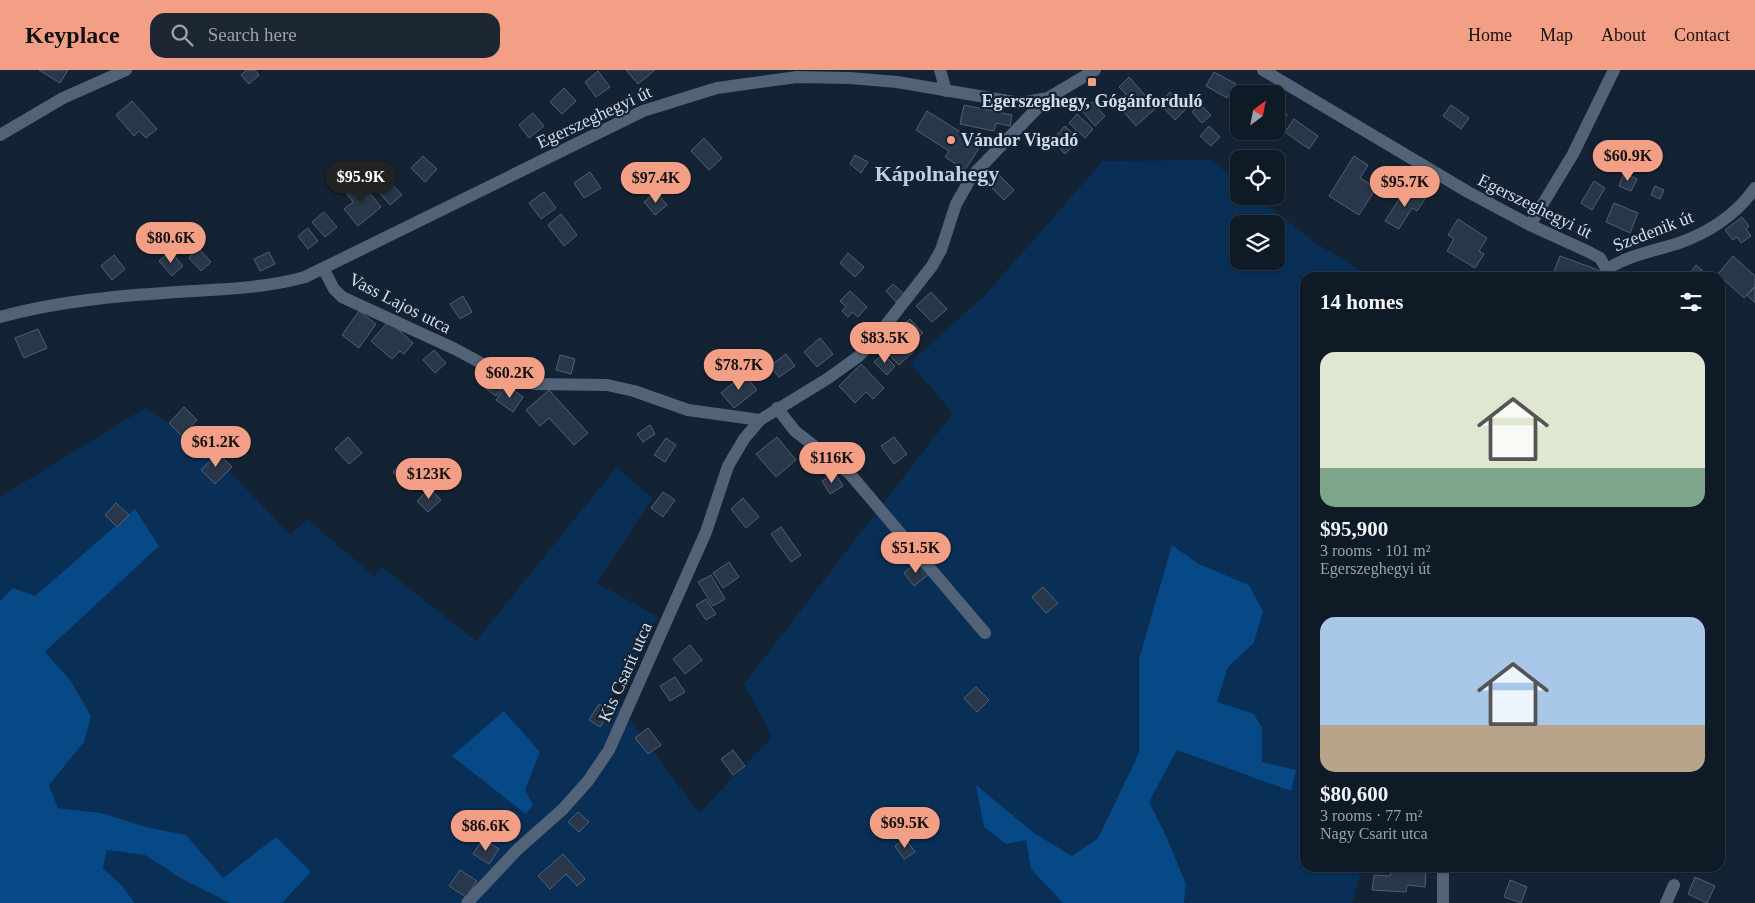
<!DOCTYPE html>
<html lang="en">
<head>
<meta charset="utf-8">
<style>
	body { margin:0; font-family:Georgia,serif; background:#1d2733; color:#f1f3f6; height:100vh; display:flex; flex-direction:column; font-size:19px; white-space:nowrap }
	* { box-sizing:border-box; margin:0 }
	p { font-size:16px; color:#9ba1a7 }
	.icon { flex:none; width:28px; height:28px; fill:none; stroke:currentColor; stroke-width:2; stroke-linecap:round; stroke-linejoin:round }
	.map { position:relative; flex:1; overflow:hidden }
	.drawer { position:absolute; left:1300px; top:202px; width:425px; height:600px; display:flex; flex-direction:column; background:#0f1a27; border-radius:15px; box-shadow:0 1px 4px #0004,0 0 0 1px #2f3844 }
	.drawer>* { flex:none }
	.needle { width:32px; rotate:32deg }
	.fabs { position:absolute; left:1230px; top:15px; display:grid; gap:10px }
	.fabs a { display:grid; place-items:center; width:55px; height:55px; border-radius:10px; background:#0f1a27; box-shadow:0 1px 4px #0004,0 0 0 1px #2f3844; font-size:25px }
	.price { position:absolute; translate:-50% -42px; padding:0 11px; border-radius:18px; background:#f39f85; color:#111; font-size:16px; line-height:32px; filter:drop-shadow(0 1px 2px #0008) }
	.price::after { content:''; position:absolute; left:50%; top:30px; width:15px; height:11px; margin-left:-8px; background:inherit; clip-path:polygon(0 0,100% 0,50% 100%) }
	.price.active { background:#222; color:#fff }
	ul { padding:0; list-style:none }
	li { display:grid; align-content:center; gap:10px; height:265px; padding:0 20px }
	li span { display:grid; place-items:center; height:155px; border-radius:15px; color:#555 }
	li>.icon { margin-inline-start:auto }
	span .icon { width:90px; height:90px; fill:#fffc; stroke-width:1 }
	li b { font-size:21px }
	h2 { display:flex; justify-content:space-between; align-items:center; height:60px; padding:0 20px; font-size:21px }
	header { display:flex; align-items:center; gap:30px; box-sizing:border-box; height:70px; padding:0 25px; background:#f39f85; color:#111 }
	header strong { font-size:24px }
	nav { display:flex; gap:28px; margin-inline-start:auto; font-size:18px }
	.search { width:350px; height:45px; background:#1d2733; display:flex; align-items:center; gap:12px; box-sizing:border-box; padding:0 18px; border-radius:15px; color:#9ba1a7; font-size:19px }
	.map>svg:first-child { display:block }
	.green { fill:#092f57; fill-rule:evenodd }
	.forest { fill:#074986 }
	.building { fill:#283749; stroke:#4f6074 }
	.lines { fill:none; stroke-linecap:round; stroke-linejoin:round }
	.minor { stroke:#526377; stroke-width:12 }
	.poi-dot { fill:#f39f85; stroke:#142334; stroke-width:2 }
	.labels { text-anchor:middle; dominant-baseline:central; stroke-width:4.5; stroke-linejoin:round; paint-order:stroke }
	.poi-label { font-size:18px; font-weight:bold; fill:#d2dce8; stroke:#142334 }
	.street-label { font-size:18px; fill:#d2dce8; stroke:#142334 }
	.district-label { font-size:22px; font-weight:bold; fill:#bdd0e7; stroke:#142334 }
</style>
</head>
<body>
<header>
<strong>Keyplace</strong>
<div class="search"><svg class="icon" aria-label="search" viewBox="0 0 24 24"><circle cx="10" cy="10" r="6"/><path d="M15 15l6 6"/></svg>Search here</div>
<nav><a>Home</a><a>Map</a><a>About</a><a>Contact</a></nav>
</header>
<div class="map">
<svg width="1755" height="833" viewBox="0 0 1755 833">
	<rect width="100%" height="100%" fill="#142334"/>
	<!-- green -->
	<g class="green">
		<path d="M1211,90L1239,112V126H1256L1314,172L1371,207L1305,208V798H1362L1352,833H1184L1186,813L1168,770L1149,732L1177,680L1291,721L1295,700L1262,692V658L1217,632L1228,597L1254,573L1263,541L1249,515L1199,494L1173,475L1139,589V683L1098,768L1072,786L1034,763L976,715L1026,770L1031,799L1063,833H282L311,802L223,809L186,765L146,757L101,743L58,738L49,715L84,672L70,610L45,583L158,476L135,439L35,526L13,518L0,531V427L145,338L210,381L290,465L307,449L374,506L382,497L476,571L617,397L652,428L597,513L658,547L612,626L699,743L772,667L744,614L953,343L910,293L986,224L1103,91ZM1239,154H1276V191H1239ZM504,641L540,682L525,720Z"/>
		<path d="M107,780L145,785L182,809L230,833H135L122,816L103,798Z"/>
	</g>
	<!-- forest -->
	<g class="forest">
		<path d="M135,439L159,476L45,582L70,610L91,646L84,672L49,715L58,738L101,743L146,757L186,765L223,808L276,767L311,802L282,833H230L182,809L145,785L107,780L103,798L122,816L135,833H0V531L13,518L35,526Z"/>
		<path d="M1172,475L1199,494L1249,515L1263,541L1254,573L1228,597L1217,632L1254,644L1262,658V692L1296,700L1291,721L1177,680L1149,732L1168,770L1186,814L1184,833H1063L1031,799L1026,770L1006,774L984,757L976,715L1034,763L1072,786L1098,768L1139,683V589Z"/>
		<path d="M504,641L540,682L525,720L533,735L526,744L452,686Z"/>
	</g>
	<!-- building -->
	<g class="building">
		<path d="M39,0H68L60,13Z"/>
		<path d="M246,0H255L259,5L249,14L241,5Z"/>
		<path d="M626,0H655L638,14Z"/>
		<path d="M598,1L610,17L596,27L585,12Z"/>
		<path d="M1214,2L1236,14L1227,28L1206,16Z"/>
		<path d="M1129,7L1156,38L1136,56L1116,33L1126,24L1119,17Z"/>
		<path d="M564,18L576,31L562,44L550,32Z"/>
		<path d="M1170,22L1186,39L1175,50L1159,33Z"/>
		<path d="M132,31L157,59L146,68L139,61L134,66L116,45Z"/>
		<path d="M1092,32L1105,46L1095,56L1082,41Z"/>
		<path d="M1200,34L1211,45L1202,53L1192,42Z"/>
		<path d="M964,35L1012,45L1010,56L996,53L994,61L960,54Z"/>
		<path d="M1451,35L1469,48L1461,59L1443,46Z"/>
		<path d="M1276,37L1287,45L1278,57L1276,56Z"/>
		<path d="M927,41L981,75L965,100L945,87L949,81L916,60Z"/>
		<path d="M533,43L544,56L529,68L519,55Z"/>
		<path d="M1077,44L1093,59L1085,68L1069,53Z"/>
		<path d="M1294,49L1318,66L1309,79L1285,62Z"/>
		<path d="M1065,56L1079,70L1065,84L1052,70Z"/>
		<path d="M1209,56L1220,67L1211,76L1200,66Z"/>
		<path d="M704,68L722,88L709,100L691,81Z"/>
		<path d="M855,85L868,92L861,103L850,94Z"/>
		<path d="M423,86L437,99L425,112L411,98Z"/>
		<path d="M1354,86L1368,95L1360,108L1376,118L1359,145L1329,126Z"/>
		<path d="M590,102L601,118L584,128L574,113Z"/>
		<path d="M1624,103L1637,109L1631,121L1619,116Z"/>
		<path d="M998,104L1014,120L1004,130L988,114Z"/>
		<path d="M358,108L381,137L358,156L344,139L353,132L344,120Z"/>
		<path d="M387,109L402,125L390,135L376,119Z"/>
		<path d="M1594,111L1605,118L1592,140L1581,133Z"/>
		<path d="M1655,116L1664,120L1660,129L1651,125Z"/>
		<path d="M1407,117L1425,129L1417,141L1412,138L1399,159L1385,151Z"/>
		<path d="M544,122L556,138L541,149L529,133Z"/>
		<path d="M656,122L667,135L655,145L644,132Z"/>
		<path d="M1614,133L1638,143L1630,163L1606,152Z"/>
		<path d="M324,142L337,157L325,167L312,152Z"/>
		<path d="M561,144L577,165L564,176L548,155Z"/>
		<path d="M1742,147L1749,156L1746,159L1751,166L1741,173L1737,167L1733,170L1725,160Z"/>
		<path d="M1458,149L1487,168L1479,181L1484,184L1475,198L1447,181L1454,169L1448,165Z"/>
		<path d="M308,158L318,171L308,179L298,166Z"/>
		<path d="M198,178L211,192L201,201L189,188Z"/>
		<path d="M170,181L183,196L172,206L159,191Z"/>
		<path d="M269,182L275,194L260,201L254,189Z"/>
		<path d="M848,183L864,197L855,207L840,193Z"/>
		<path d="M114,185L125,199L112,210L101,196Z"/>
		<path d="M1560,186L1601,201L1599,208H1569L1554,202Z"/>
		<path d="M1733,186L1755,206V216L1744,228L1718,204Z"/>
		<path d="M1696,195L1711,208H1686Z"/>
		<path d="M893,214L904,224L896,232L886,221Z"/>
		<path d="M1755,217V233L1747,225Z"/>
		<path d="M850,221L867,237L858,247L852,242L848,247L842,241L846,237L840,231Z"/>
		<path d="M931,222L947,239L932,252L916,236Z"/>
		<path d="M463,226L472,242L460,249L450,234Z"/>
		<path d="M359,241L376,254L359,278L342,265Z"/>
		<path d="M910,249L923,263L912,273L899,259Z"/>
		<path d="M389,251L413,273L404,284L400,281L392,289L371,271Z"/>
		<path d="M38,259L47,278L24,288L15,268Z"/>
		<path d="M901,267L914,281L899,295L886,282Z"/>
		<path d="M820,268L833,284L817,297L804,282Z"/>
		<path d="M434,280L446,293L435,303L423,290Z"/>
		<path d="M786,284L795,296L779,307L770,296Z"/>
		<path d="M883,284L895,296L887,305L874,292Z"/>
		<path d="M560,285L575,289L571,304L556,300Z"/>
		<path d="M861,294L884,318L873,329L866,322L855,333L839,316Z"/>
		<path d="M490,304L505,315L496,326L481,315Z"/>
		<path d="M744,304L757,320L734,338L721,323Z"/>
		<path d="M507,315L523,327L513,342L496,330Z"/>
		<path d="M549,320L588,363L574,375L549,348L540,356L526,340Z"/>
		<path d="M184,337L197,350L182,366L169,353Z"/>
		<path d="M650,355L655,364L643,372L637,364Z"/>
		<path d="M348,367L362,383L349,394L335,379Z"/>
		<path d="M777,367L796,390L776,407L756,384Z"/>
		<path d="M894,367L907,384L894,394L881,376Z"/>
		<path d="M666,368L676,375L665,392L654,385Z"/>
		<path d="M218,383L232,397L215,414L201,400Z"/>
		<path d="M403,392L415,405L405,415L393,402Z"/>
		<path d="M835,403L843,416L830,424L822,411Z"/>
		<path d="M430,418L441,430L428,442L417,431Z"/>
		<path d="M663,422L675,430L663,447L651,438Z"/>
		<path d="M743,428L759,447L746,458L731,439Z"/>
		<path d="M116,433L129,445L117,457L105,445Z"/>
		<path d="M781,457L801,485L791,492L771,464Z"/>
		<path d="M918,491L929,504L914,516L904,503Z"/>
		<path d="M729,492L739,507L723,518L713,503Z"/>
		<path d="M711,505L725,529L713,536L698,512Z"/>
		<path d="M1043,517L1058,533L1046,543L1032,527Z"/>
		<path d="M706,529L716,544L706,550L696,535Z"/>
		<path d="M690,575L702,590L685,604L673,589Z"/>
		<path d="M675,607L685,622L670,631L660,616Z"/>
		<path d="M976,617L989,630L977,642L964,628Z"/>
		<path d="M599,634L610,640L600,657L589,650Z"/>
		<path d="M648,658L661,675L648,684L635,668Z"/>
		<path d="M733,680L745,696L733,705L721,689Z"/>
		<path d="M578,742L589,752L579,762L568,752Z"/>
		<path d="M483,769L499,779L489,794L473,784Z"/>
		<path d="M906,769L915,782L904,789L895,776Z"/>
		<path d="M563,784L585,809L577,816L566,804L550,819L538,806Z"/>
		<path d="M460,800L477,811L466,827L449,816Z"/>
		<path d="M1391,800L1426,802L1425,817L1407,815L1406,822L1372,820L1374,805L1390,806Z"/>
		<path d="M1695,807L1715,816L1707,833L1688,824Z"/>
		<path d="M1510,810L1527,817L1521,833L1504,827Z"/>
	</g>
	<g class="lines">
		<!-- minor -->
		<g class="minor">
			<path d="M940,0L946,21"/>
			<path d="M1263,0L1468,122L1530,155L1589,182L1600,188L1612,208"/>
			<path d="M0,65L63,28L126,0"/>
			<path d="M1530,155L1573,84L1614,0"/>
			<path d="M1607,199C1629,185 1654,181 1679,173C1710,162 1736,145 1755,118"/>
			<path d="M324,200L334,219L342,227L455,279L511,309L535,314L607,315L634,321L688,340L760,350"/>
			<path d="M0,247C58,231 117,226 177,222C220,219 262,219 305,207L643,41L717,18L797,7L850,8L897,12L1020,33L1048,28L1095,0"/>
			<path d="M777,338L795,361L850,404L985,563"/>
			<path d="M1443,798V833"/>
			<path d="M467,833L518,779L563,739L588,711L609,680L706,462L728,396L744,369L760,350L827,309L859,286L875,269L932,196L941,180L956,134L972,106L1046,29"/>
			<path d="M1666,833L1674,815"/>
		</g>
	</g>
	<!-- markers -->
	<g class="poi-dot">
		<rect x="1087" y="7" width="10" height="10" rx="2.5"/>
		<circle cx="951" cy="70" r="5"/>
	</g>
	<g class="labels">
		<!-- poi labels -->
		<g class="poi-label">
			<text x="1092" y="31">Egerszeghegy, Gógánforduló</text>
			<text x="961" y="70" text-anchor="start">Vándor Vigadó</text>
		</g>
		<!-- street labels -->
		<g class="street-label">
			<text transform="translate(594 47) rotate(-25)">Egerszeghegyi út</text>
			<text transform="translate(1535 136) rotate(26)">Egerszeghegyi út</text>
			<text transform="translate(1653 161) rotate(-21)">Szedenik út</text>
			<text transform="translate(400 233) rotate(27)">Vass Lajos utca</text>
			<text transform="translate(625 602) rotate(-66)">Kis Csarit utca</text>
		</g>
		<!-- district labels -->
		<g class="district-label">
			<text x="937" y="103">Kápolnahegy</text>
		</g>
	</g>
</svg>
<div class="fabs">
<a><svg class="needle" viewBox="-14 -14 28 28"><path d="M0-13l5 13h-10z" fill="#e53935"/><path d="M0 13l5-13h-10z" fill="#9ba1a7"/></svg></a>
<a><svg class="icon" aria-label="locate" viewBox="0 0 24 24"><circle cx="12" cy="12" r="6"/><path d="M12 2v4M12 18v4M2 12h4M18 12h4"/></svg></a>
<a><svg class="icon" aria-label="layers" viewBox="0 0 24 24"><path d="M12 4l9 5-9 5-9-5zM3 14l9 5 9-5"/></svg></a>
</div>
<b class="price" style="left:1628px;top:112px">$60.9K</b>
<b class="price active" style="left:361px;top:133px">$95.9K</b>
<b class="price" style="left:656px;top:134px">$97.4K</b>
<b class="price" style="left:1405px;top:138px">$95.7K</b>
<b class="price" style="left:171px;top:194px">$80.6K</b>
<b class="price" style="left:885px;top:294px">$83.5K</b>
<b class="price" style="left:739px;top:321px">$78.7K</b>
<b class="price" style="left:510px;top:329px">$60.2K</b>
<b class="price" style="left:216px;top:398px">$61.2K</b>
<b class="price" style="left:832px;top:414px">$116K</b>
<b class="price" style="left:429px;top:430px">$123K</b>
<b class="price" style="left:916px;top:504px">$51.5K</b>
<b class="price" style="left:905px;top:779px">$69.5K</b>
<b class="price" style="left:486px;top:782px">$86.6K</b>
<section class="drawer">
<h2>14 homes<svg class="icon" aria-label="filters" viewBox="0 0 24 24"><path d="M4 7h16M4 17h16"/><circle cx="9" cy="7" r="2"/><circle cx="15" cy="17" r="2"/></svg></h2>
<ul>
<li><span style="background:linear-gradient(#dfe7d0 75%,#7fa58c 0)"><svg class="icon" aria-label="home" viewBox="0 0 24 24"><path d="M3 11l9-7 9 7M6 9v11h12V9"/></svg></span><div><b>$95,900</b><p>3 rooms · 101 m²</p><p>Egerszeghegyi út</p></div></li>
<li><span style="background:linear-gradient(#a9c7e8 70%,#b9a48a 0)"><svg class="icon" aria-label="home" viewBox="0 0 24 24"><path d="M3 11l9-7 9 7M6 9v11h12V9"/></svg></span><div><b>$80,600</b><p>3 rooms · 77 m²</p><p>Nagy Csarit utca</p></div></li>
</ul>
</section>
</div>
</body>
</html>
